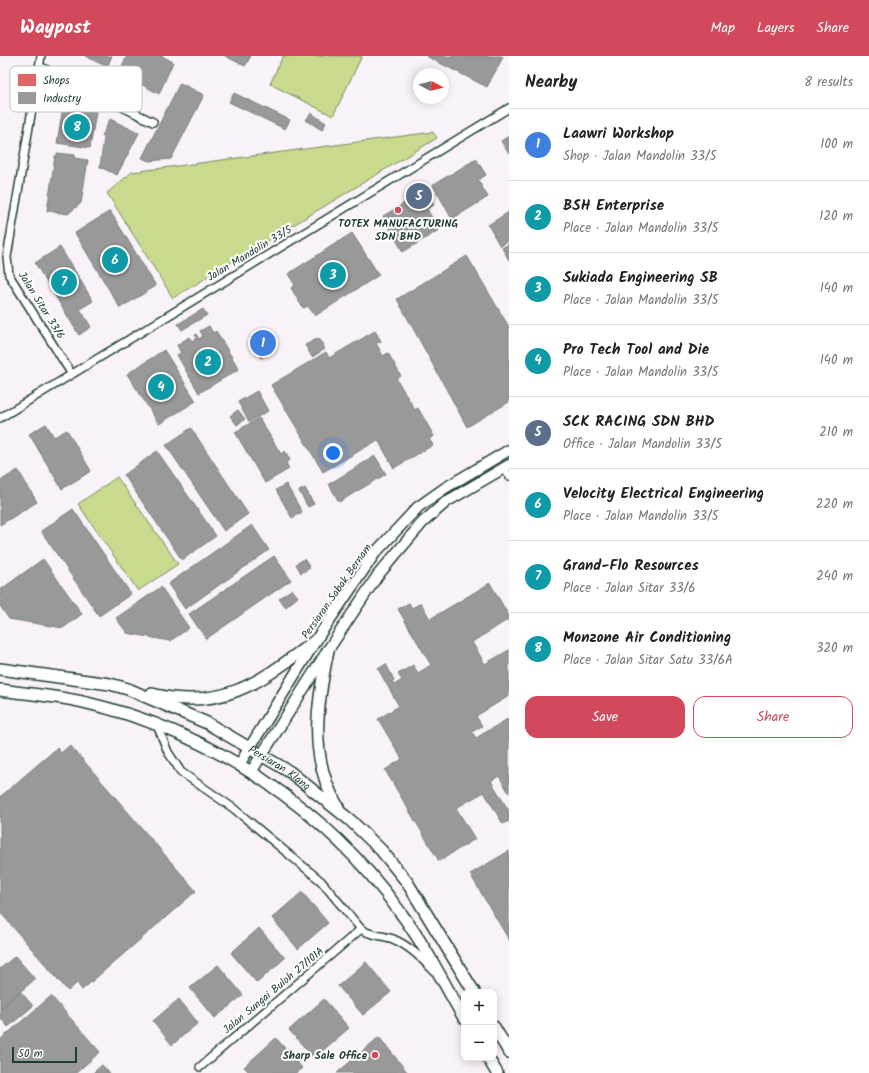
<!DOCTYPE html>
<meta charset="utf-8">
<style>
:root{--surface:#fff;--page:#f6f6f6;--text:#222;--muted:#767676;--line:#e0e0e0;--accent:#d1495b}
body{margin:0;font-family:Kalam,sans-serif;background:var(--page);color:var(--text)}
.controls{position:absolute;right:12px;bottom:12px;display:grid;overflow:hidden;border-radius:8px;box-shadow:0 2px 10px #0003}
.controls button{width:36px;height:36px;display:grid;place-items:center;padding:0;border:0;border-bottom:1px solid var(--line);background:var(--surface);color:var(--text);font:20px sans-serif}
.compass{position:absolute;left:413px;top:12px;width:36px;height:36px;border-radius:50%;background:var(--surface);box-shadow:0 2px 10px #0003;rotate:97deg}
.scale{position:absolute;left:12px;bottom:10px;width:65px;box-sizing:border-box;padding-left:4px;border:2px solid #1f3d34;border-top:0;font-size:11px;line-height:14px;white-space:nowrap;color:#1f3d34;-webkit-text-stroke:3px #fff;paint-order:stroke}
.you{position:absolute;left:333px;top:397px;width:14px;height:14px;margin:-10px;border:3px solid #fff;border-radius:50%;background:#1a73e8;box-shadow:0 0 0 6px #1a73e833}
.badge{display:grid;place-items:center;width:26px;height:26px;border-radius:50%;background:var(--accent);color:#fff;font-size:13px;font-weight:700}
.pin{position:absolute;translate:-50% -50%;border:2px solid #fff;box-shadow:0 1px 4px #0006}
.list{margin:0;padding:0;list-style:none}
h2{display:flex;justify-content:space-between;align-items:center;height:52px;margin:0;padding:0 16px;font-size:17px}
h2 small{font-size:13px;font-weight:400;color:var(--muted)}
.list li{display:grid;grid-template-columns:26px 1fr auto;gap:12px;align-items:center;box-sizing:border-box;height:72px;padding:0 16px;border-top:1px solid var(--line)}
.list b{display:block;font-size:15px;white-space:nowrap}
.list p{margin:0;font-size:13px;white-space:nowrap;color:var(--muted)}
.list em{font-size:13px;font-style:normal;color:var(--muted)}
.actions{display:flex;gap:8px;padding:12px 16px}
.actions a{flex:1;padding:9px 0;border:1px solid var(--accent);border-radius:12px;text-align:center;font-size:14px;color:var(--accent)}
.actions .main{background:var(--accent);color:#fff}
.map{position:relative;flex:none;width:509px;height:1017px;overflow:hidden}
header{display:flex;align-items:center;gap:24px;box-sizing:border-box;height:56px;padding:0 20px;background:var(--accent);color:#fff}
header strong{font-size:19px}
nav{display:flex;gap:22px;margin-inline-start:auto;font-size:14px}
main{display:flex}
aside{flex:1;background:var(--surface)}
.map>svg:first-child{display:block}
.green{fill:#c8da8e;stroke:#748c61}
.shops{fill:#e06666;stroke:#a65a57}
.industry{fill:#999;stroke:#747d7b}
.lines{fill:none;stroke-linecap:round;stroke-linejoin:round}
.street-casing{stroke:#1f3d34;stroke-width:10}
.secondary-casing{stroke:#1f3d34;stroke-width:13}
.primary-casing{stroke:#1f3d34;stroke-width:14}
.street{stroke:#fff;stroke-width:7}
.secondary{stroke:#fff;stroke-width:10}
.primary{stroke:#fff;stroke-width:11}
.poi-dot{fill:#d1495b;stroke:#fff;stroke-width:1.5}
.labels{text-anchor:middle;stroke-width:4;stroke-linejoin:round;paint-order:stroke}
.poi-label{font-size:11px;font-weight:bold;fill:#1f3d34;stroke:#fff}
.street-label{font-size:11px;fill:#1f3d34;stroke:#fff}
.key{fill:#fff;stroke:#bcc5c2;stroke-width:1}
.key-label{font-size:11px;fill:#1f3d34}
</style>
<header>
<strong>Waypost</strong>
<nav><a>Map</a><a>Layers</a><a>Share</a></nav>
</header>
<main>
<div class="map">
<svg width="509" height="1017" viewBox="0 0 509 1017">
<rect width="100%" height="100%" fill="#faf2f9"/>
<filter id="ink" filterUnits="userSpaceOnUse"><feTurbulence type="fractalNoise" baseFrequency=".025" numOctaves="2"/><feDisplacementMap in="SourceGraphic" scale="8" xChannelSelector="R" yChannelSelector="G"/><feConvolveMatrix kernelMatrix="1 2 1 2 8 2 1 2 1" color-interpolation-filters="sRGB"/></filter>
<g filter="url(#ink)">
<g class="green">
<polygon points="283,0 362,0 333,60 270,28"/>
<polygon points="433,76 437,82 173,242 107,137 132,116"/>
<polygon points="117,421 178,508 138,535 78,448"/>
</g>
<polygon class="shops" points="265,272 276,293 261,302 250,281"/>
<g class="industry">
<polygon points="85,0 112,0 107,11"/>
<polygon points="127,0 162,0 173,6 159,38 119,16"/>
<polygon points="225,0 251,0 245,10"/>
<polygon points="426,0 501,0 503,1 487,31"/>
<polygon points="180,27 204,39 171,103 149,105 142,102"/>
<polygon points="234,37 290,64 285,73 229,46"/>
<polygon points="65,39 96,56 90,92 57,87"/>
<polygon points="311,57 326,67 322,74 306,64"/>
<polygon points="110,63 139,77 117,119 100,111 104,82 102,80"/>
<polygon points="509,80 509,98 501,85"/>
<polygon points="57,97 75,99 74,102 88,104 81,147 68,158 47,155 55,100 57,100"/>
<polygon points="476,103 486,119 478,124 488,141 452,163 433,129"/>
<polygon points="426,134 434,149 427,153 439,174 403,196 383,160"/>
<polygon points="110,155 156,230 120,252 75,177"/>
<polygon points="509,156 509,184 500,190 488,169"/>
<polygon points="352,177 379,219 315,260 308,250 303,252 291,232 295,229 288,218"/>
<polygon points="509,188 509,204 502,192"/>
<polygon points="60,191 93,245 80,253 91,271 79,279 35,207"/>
<polygon points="467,200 509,271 509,346 467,371 397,243"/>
<polygon points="203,253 207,259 182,274 178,268"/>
<polygon points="209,270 213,277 216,275 239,313 199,337 177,299 181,297 177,289 189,281 192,285 197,282 195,279 196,278 199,283 203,280 200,275"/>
<polygon points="375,275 381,285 376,287 383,300 388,297 401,320 396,322 415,354 418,352 434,380 429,383 433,389 394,412 378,384 323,416 271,329 326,296 329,302"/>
<polygon points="319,282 325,293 312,301 305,289"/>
<polygon points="164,294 196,345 159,368 127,318"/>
<polygon points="257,335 268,355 249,366 238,346"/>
<polygon points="238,354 245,363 237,369 230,360"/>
<polygon points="259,362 281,398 285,395 290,404 286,407 289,413 265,427 235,376"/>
<polygon points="46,368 54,381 67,374 91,415 62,433 29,378"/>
<polygon points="191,372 248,458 224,475 166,389"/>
<polygon points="157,395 216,480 182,504 124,419"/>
<polygon points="375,400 386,418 339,446 329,428"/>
<polygon points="18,414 37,446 0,469 0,425"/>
<polygon points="286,428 302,456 292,462 276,434"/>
<polygon points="305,432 314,448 308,451 299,435"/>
<polygon points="73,453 131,538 99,560 41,475"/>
<polygon points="252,469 269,494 185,553 168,528"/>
<polygon points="274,500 291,524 206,583 189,558"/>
<polygon points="43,503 82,558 63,572 9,563 0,550 0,534"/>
<polygon points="304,503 310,512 301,517 296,508"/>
<polygon points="490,527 509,560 509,563 472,586 485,608 509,594 509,640 476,660 482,670 472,676 476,682 509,662 509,737 499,720 491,725 509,755 509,765 503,768 484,736 456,752 475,783 439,805 385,714 402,703 378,663 399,650 378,613 386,608 394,624 392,625 394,629 402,624 398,618 413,609 418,617 431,609 398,553 409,547 412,552 421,547 430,563"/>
<polygon points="161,531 189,572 170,585 127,577 116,562"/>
<polygon points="292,533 298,541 286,551 279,543"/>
<polygon points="70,689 196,835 82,934 77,927 68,935 0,856 0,741 57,692 61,697"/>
<polygon points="509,795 509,884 470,818"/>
<polygon points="302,836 328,867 298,893 272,862"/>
<polygon points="259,872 285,902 257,927 231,897"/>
<polygon points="15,900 35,923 0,953 0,913"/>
<polygon points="366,906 391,936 363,959 338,930"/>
<polygon points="218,909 243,939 215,962 190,932"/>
<polygon points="20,935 33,950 8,971 0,961 0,953"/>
<polygon points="51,940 100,996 76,1017 0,1017 0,984"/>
<polygon points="179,943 198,967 172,989 153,965"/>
<polygon points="324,943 349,972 314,1002 289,974"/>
<polygon points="379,981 408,1017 337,1017"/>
<polygon points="276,982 302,1012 296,1017 250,1017 244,1011"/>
<polygon points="102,1009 110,1017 93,1017"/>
</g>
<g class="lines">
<g class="street-casing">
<g id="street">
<polyline points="41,0 7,201 9,219 71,317"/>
<polyline points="39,10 153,66"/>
<polyline points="0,362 509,52"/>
<polyline points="504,412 509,420"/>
<path d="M157,669L168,696L181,716L233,752L321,825L361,873C370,880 383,879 393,883C410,890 422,903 435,916"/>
<polyline points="200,1011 361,873"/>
</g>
</g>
<g class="secondary-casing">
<g id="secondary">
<polyline points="239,709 316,584 375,497 418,451 445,432 509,394"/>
<polyline points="251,716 328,594 378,519 423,466 446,446 509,409"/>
</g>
</g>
<g class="primary-casing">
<g id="primary">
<path d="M328,594C317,648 308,702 338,751"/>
<path id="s1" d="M0,613L110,628L128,633L207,667L290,716L350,764L381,794L407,826L474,936"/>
<path d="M0,634C29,638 59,640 87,647C211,676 326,752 400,856C425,889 443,926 464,962"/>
<path d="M152,638C224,656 261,625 316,584"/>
<polyline points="494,971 509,996"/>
<polyline points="488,1002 497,1017"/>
</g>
</g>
<use href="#street" class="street"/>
<use href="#secondary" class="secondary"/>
<use href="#primary" class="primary"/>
</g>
</g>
<g class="poi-dot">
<circle cx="398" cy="154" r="4"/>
<circle cx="375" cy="999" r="4"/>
</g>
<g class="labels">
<g class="poi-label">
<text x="398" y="171">TOTEX MANUFACTURING<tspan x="398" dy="13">SDN BHD</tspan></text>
<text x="367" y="1003" text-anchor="end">Sharp Sale Office</text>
</g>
<g class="street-label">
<text transform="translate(249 197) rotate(-31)" y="4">Jalan Mandolin 33/5</text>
<text transform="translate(42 249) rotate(58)" y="4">Jalan Sitar 33/6</text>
<text transform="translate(336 535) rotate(-55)" y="4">Persiaran Sabak Bernam</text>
<text dy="4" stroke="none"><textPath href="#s1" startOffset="301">Persiaran Klang</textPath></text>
<text transform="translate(273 934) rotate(-40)" y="4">Jalan Sungai Buloh 27/101A</text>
</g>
</g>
<rect x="10" y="10" width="132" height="46" rx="6" class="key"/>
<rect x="18" y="18" width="18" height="12" fill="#e06666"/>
<rect x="18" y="36" width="18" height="12" fill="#999"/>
<g class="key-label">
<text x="43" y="28">Shops</text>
<text x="43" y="46">Industry</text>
</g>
</svg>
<div class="controls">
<button>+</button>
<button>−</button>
</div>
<svg class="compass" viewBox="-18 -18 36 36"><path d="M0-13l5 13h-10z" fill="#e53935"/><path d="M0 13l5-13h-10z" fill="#767676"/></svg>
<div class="scale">50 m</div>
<div class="you"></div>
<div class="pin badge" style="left:263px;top:287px;background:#3f7fe0">1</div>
<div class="pin badge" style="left:208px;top:306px;background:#0f9aa8">2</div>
<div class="pin badge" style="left:333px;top:219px;background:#0f9aa8">3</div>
<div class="pin badge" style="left:161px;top:331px;background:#0f9aa8">4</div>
<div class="pin badge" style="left:419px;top:140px;background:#5c6f8a">5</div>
<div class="pin badge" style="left:115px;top:204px;background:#0f9aa8">6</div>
<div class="pin badge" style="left:64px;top:226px;background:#0f9aa8">7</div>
<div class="pin badge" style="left:77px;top:71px;background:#0f9aa8">8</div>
</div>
<aside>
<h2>Nearby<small>8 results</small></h2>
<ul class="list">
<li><span class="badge" style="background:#3f7fe0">1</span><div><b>Laawri Workshop</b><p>Shop · Jalan Mandolin 33/5</p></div><em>100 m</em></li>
<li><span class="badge" style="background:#0f9aa8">2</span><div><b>BSH Enterprise</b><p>Place · Jalan Mandolin 33/5</p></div><em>120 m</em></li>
<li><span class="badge" style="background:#0f9aa8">3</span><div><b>Sukiada Engineering SB</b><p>Place · Jalan Mandolin 33/5</p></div><em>140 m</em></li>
<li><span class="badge" style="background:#0f9aa8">4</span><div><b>Pro Tech Tool and Die</b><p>Place · Jalan Mandolin 33/5</p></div><em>140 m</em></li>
<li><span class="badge" style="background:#5c6f8a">5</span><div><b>SCK RACING SDN BHD</b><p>Office · Jalan Mandolin 33/5</p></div><em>210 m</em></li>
<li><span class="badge" style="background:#0f9aa8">6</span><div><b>Velocity Electrical Engineering</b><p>Place · Jalan Mandolin 33/5</p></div><em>220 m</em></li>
<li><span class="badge" style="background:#0f9aa8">7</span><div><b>Grand-Flo Resources</b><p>Place · Jalan Sitar 33/6</p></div><em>240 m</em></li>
<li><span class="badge" style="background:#0f9aa8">8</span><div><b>Monzone Air Conditioning</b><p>Place · Jalan Sitar Satu 33/6A</p></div><em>320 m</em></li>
</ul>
<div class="actions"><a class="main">Save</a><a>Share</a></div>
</aside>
</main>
